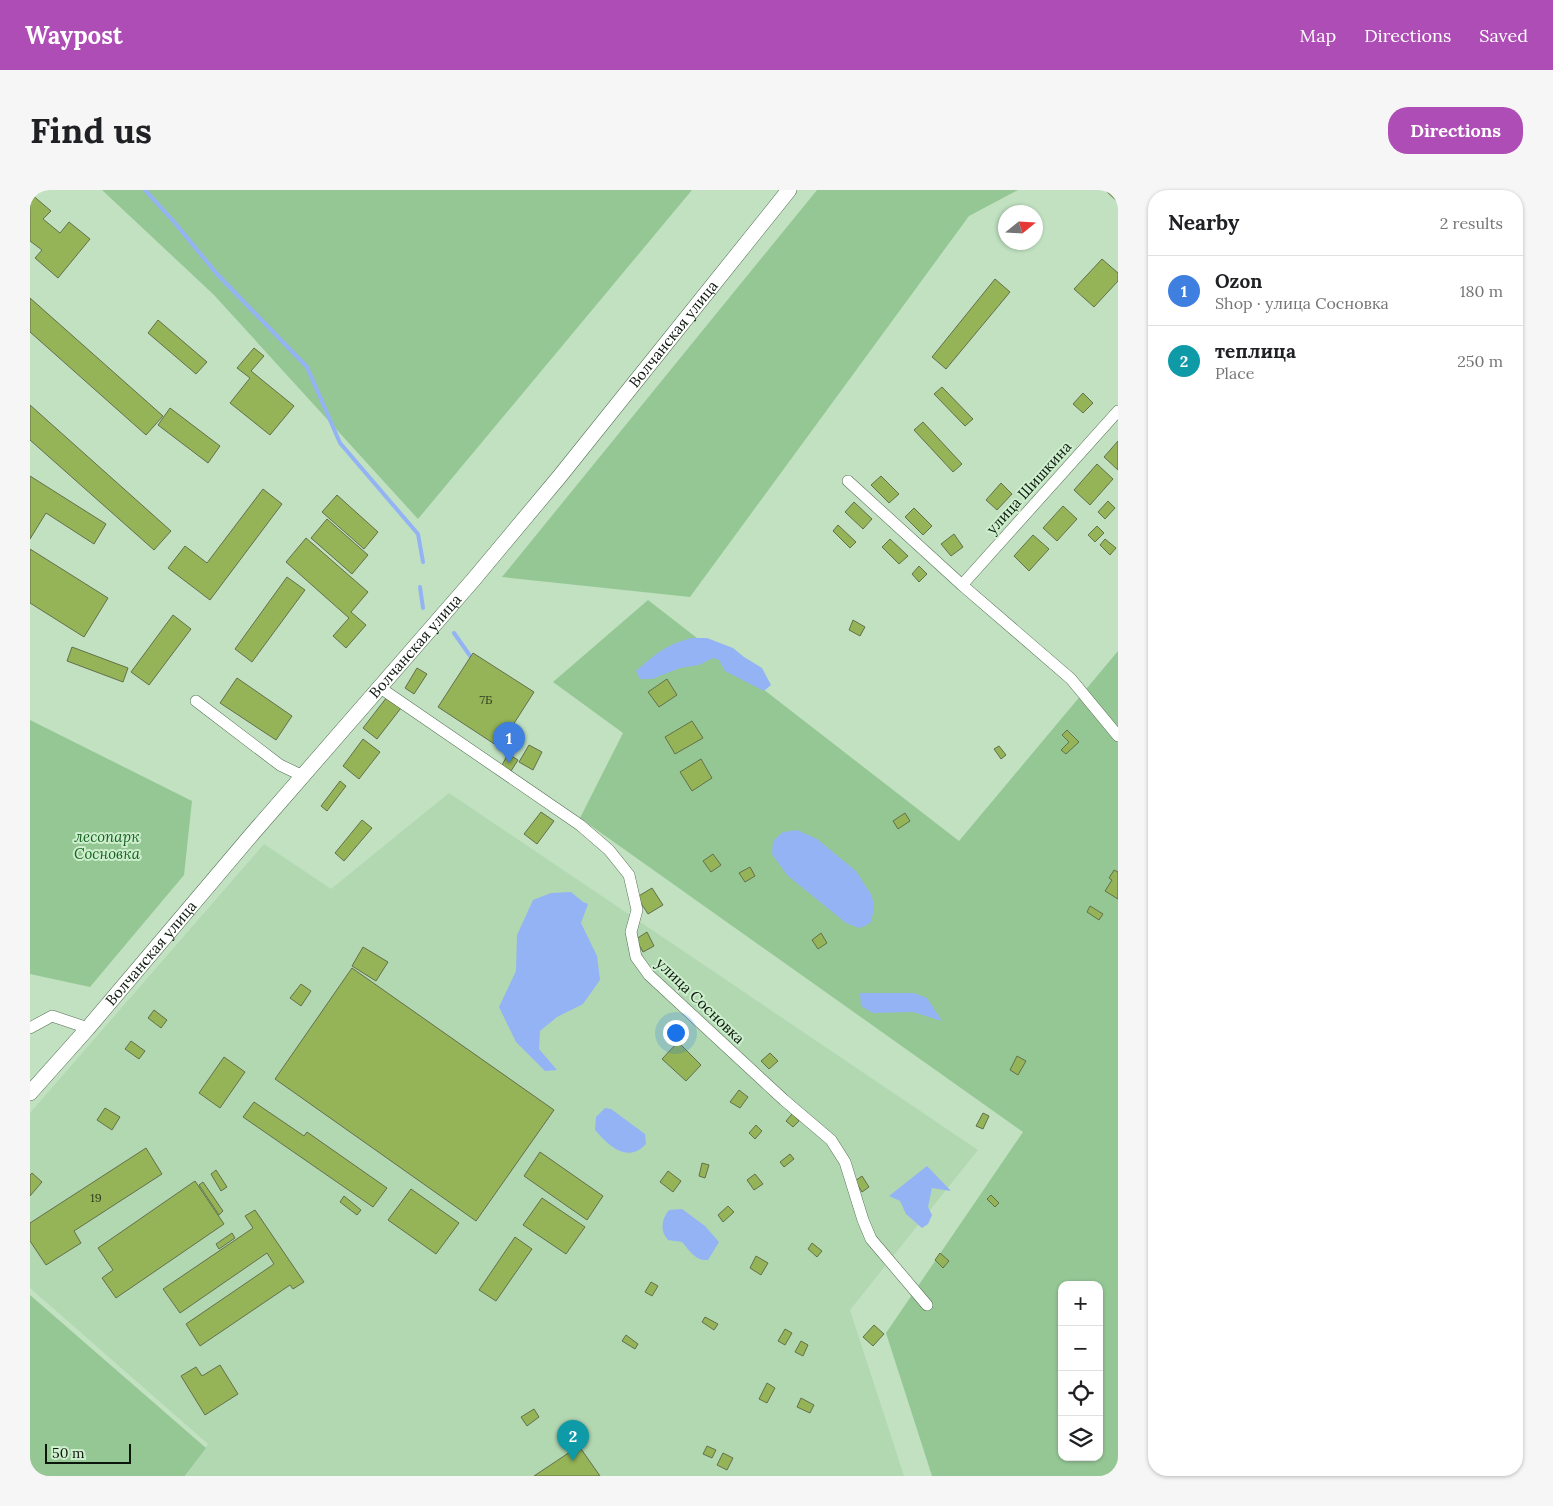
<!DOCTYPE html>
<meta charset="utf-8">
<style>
:root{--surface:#fff;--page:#f6f6f6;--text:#202124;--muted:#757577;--line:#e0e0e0;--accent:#ae4db5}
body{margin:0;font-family:Lora,serif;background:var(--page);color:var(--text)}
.controls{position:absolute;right:15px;bottom:15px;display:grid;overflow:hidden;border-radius:10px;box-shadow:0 1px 4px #0004}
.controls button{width:45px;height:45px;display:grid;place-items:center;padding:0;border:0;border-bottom:1px solid var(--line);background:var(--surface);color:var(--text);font:25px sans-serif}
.compass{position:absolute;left:968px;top:15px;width:45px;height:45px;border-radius:50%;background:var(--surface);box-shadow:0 1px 4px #0004;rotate:72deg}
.scale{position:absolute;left:15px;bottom:12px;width:86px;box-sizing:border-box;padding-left:5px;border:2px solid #0c170c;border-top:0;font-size:14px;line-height:18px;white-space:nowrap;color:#0c170c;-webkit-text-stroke:4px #ceefce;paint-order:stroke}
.you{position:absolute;left:645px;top:842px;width:18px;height:18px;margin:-12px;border:4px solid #fff;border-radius:50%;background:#1a73e8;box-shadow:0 0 0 8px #1a73e833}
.badge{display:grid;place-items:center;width:32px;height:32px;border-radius:50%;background:var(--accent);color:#fff;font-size:16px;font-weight:700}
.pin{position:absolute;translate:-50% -41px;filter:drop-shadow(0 1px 2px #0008)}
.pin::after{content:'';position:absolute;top:26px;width:18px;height:15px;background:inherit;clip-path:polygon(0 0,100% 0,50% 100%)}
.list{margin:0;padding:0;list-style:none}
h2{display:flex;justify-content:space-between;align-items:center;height:65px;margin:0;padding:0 20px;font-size:21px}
h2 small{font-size:16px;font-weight:400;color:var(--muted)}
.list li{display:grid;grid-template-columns:32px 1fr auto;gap:15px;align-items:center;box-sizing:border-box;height:70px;padding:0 20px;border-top:1px solid var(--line)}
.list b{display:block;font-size:19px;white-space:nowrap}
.list p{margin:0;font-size:16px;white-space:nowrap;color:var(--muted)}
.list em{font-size:16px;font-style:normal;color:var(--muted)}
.icon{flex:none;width:28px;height:28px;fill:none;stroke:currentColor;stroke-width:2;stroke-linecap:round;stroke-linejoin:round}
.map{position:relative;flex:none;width:1088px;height:1286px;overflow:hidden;border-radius:20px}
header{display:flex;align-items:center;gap:30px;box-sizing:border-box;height:70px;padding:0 25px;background:var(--accent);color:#fff}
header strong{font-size:24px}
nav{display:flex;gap:28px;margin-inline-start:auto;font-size:18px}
.intro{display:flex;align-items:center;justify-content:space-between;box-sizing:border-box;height:120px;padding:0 30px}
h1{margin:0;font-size:35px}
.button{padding:12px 22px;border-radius:20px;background:var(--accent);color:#fff;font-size:18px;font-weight:700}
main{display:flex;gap:30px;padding:0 30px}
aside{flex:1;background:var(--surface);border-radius:20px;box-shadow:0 1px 4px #0004}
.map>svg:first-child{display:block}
.built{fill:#b2d8b2}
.green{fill:#95c795;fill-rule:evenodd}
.water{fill:#94b3f4}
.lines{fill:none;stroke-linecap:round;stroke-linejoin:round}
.stream{stroke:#94b3f4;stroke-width:4}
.building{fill:#95b357;stroke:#63704c}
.minor-casing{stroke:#547054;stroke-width:12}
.major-casing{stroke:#547054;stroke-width:16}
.minor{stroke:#fff;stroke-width:11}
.major{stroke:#fff;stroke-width:15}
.labels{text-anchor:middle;stroke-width:4;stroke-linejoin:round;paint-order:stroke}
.number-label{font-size:12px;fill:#2e3e1f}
.street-label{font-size:15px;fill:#0c170c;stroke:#ceefce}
.park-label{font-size:15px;font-style:italic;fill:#166220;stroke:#ceefce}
</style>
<header>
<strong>Waypost</strong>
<nav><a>Map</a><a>Directions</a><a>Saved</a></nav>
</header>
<div class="intro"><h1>Find us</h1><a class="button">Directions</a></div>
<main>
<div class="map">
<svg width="1088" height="1286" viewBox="0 0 1088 1286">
<rect width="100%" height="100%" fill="#c1e1c1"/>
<polygon class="built" points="419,603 948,960 820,1120 874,1286 156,1286 178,1254 0,1098 0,923 234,654 301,699"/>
<g class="green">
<polygon points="72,0 662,0 388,329 184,105"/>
<polygon points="787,0 988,0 939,26 660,407 472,387"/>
<path d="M618,410L929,651L1088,461V1286H902L856,1143L993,942L550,628L593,543L523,492ZM1032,1095H1069V1267H1032Z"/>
<polygon points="0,530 162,611 154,685 60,797 0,784"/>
<polygon points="0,1105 176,1258 155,1286 0,1286"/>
</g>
<g class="water">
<path d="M662,448H677L703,458L714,467L732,478L741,495L734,501L695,481L689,470L683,468L669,475L650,478L622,489H610L606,481C627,463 635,455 662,448Z"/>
<polygon points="767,640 787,649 826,681 842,706 844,718 841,732 835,736 829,738 816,733 757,685 742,664 743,651 753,642"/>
<polygon points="541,702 553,712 558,714 551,733 567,766 570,790 553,814 527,827 510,841 509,859 527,880 515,881 486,852 469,817 486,781 487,745 503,710 521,703"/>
<polygon points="830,803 884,803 897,808 912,831 883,822 843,823 831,816"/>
<path d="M575,918L581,919L615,944L616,954C597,974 579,956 565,940L566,927Z"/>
<polygon points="897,976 921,1001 902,998 898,1017 902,1025 898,1034 892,1038 876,1024 870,1011 859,1006"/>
<path d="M652,1019L675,1036L689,1052L678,1070C665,1071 660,1061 652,1052L638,1050C630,1041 631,1030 639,1020Z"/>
</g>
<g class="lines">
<g class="stream">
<polyline points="115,0 145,33 187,84 277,177 310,253 388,344 393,372"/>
<polyline points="390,397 393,418"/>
<polyline points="424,443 443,470"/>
</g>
</g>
<g class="building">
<polygon points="1075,0 1088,0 1088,12"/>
<polygon points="0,3 21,21 13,29 30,43 39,32 60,49 28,88 5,68 12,60 0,51"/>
<polygon points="1072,69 1088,83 1088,91 1064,117 1044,99"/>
<polygon points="965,89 980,102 916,179 902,167"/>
<polygon points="0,108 133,226 116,245 0,142"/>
<polygon points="128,130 177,172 166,184 118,143"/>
<polygon points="224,158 234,166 221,181 264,216 240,245 200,213 220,188 207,178"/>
<polygon points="912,197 943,229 935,236 904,204"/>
<polygon points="1053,203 1063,213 1053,223 1043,214"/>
<polygon points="0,215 141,341 124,360 0,250"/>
<polygon points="140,218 190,256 178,273 128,235"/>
<polygon points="893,232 932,274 923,282 884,240"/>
<polygon points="1088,251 1088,280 1074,267"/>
<polygon points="1067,274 1083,289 1060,315 1044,300"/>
<polygon points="0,286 76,334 64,354 16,323 0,349"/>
<polygon points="851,286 869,304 859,313 841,295"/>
<polygon points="971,293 982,304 967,320 956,310"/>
<polygon points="233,299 252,314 180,410 138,378 155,356 177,373"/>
<polygon points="307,305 348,342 334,359 292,322"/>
<polygon points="1078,311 1085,318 1075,329 1068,322"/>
<polygon points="824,312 842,329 833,339 815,322"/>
<polygon points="1033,316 1047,329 1027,351 1013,338"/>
<polygon points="884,318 902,336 893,345 875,327"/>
<polygon points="297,329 338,365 322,384 281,348"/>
<polygon points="808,335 826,352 820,358 803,341"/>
<polygon points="1067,336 1074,343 1065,352 1058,345"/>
<polygon points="924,344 933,357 921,366 911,354"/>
<polygon points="1003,345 1019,359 999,381 984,366"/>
<polygon points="276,348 338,402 321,422 336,435 316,458 303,446 319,428 256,372"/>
<polygon points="860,349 878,366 869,374 852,357"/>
<polygon points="1075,349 1086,358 1080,365 1070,355"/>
<polygon points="0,359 78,408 54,447 0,413"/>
<polygon points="889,376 897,384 889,392 882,384"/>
<polygon points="257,387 275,400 222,472 205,459"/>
<polygon points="143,425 161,439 119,495 101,482"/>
<polygon points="823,430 835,437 830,446 819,440"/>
<polygon points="42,457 98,478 93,492 37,471"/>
<polygon points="443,463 504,502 469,557 408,517"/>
<polygon points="387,478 397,484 384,504 375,498"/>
<polygon points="207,488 262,526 246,550 190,513"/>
<polygon points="637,489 647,505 629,517 618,502"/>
<polygon points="357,507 371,518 347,549 333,538"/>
<polygon points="662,531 673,548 645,564 635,547"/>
<polygon points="1037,540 1049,552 1036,564 1031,560 1039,552 1032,545"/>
<polygon points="333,549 350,562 329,589 313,576"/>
<polygon points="499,555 512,562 503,580 489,572"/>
<polygon points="969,556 976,565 971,569 964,559"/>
<polygon points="478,564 488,570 481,581 472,575"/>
<polygon points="671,569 682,588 662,601 650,582"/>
<polygon points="310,591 316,596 297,621 291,616"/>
<polygon points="511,622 524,631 507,654 494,644"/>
<polygon points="875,623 880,631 868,639 863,631"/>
<polygon points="332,630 342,638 314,671 305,663"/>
<polygon points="683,664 691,675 681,682 673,671"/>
<polygon points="720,677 725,686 715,692 709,683"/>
<polygon points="1084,680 1088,682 1088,709 1075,701 1082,690 1079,688"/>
<polygon points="622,698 633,715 618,724 607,707"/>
<polygon points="1060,716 1073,724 1069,730 1057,722"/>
<polygon points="617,742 624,756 613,762 606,749"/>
<polygon points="791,743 797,753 788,759 782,750"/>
<polygon points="333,757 358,772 346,791 322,776"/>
<polygon points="322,778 524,920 446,1031 245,889"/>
<polygon points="271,794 281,801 271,816 260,808"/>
<polygon points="124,820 137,830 131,838 118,828"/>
<polygon points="101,851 115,861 109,869 95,859"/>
<polygon points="648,852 671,875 656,891 632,869"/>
<polygon points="740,863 748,871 739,879 731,871"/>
<polygon points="987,866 996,871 988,885 980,880"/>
<polygon points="194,867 215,882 190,918 169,903"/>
<polygon points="709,900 718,907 710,918 700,912"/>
<polygon points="224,912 274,946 277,942 357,998 343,1017 213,927"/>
<polygon points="75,918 90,927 82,940 67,930"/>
<polygon points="953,923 959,926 953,939 946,936"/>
<polygon points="762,924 769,931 763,937 756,931"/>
<polygon points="726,935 732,941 725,949 719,943"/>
<polygon points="116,958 132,984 44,1041 51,1053 16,1075 0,1051 0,1033"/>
<polygon points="510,962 573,1006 557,1030 494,986"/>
<polygon points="760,964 764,969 754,977 750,972"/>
<polygon points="672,973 679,975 675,988 669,986"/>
<polygon points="186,980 197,997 191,1001 181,984"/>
<polygon points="638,981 651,991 643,1002 630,992"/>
<polygon points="2,983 12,992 0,1006 0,985"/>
<polygon points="725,984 733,994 724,1000 717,990"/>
<polygon points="832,986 839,997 832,1002 825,991"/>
<polygon points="165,991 194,1034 86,1108 72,1088 83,1080 68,1058"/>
<polygon points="173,992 193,1021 189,1025 169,995"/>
<polygon points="381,999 429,1033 406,1064 358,1030"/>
<polygon points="961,1005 969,1013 965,1017 957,1009"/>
<polygon points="314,1006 331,1020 327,1025 310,1012"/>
<polygon points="512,1008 555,1037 536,1064 493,1035"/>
<polygon points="698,1016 704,1022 693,1032 688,1025"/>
<polygon points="225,1020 274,1092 263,1099 260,1095 170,1156 156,1134 244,1074 237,1063 150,1123 133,1099 223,1038 215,1026"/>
<polygon points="202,1043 205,1048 189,1059 186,1054"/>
<polygon points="485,1047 502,1059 466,1111 449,1100"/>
<polygon points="782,1053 792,1061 787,1067 778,1059"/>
<polygon points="910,1063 919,1071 913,1078 905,1070"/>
<polygon points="726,1066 738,1073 731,1085 720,1078"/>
<polygon points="621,1092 628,1096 622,1106 615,1102"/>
<polygon points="675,1127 688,1134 684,1140 672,1132"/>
<polygon points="844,1135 854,1144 843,1156 833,1147"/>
<polygon points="755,1139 762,1143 755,1155 748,1151"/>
<polygon points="596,1145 608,1154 605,1159 592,1151"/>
<polygon points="771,1151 778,1155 773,1166 765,1162"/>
<polygon points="190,1175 208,1204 175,1225 151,1186 166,1177 172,1186"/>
<polygon points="737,1193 745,1198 737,1213 729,1209"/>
<polygon points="771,1208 784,1215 780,1223 767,1217"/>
<polygon points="504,1219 509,1227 497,1236 491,1227"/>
<polygon points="549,1256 570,1286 504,1286"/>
<polygon points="677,1256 686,1260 682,1268 673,1264"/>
<polygon points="693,1263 703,1268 697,1280 687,1275"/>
</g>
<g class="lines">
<g class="minor-casing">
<g id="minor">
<polyline points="818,291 932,395 1041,489 1088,546"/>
<polyline points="932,395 1088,221"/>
<polyline points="349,497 550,635 579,660 599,685 607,720 601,742 606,767 619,785 754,910 801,950 815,972 833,1030 841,1049 897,1115"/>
<polyline points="166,511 250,575 273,586"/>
<polyline points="0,838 22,826 58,838"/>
</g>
</g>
<g class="major-casing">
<g id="major">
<path id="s1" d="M0,903L58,838L223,643L444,389L530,286L759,0"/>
</g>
</g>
<use href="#minor" class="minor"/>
<use href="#major" class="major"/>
</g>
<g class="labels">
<g class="number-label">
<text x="456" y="514">7Б</text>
<text x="66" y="1012">19</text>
</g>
<g class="street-label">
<text dy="5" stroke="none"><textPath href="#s1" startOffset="995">Волчанская улица</textPath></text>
<text transform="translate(999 298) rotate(-48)" y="5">улица Шишкина</text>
<text dy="5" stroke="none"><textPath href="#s1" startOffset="590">Волчанская улица</textPath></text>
<text dy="5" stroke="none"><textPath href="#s1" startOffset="185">Волчанская улица</textPath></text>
<text transform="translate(670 811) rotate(44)" y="5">улица Сосновка</text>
</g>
<g class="park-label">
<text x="77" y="652">лесопарк<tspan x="77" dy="17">Сосновка</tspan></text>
</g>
</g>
</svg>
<div class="controls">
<button>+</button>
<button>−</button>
<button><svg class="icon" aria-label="locate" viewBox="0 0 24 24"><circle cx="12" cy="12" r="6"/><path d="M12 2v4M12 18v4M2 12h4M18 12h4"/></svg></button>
<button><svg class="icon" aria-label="layers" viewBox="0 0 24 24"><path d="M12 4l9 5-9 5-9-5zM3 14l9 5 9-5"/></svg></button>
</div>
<svg class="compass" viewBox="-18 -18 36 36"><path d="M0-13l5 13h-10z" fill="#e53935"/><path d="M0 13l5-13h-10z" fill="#757577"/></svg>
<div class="scale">50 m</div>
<div class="you"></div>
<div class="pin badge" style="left:479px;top:573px;background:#3f7fe0">1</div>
<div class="pin badge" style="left:543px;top:1271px;background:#0f9aa8">2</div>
</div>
<aside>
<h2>Nearby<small>2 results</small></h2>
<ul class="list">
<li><span class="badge" style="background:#3f7fe0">1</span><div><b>Ozon</b><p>Shop · улица Сосновка</p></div><em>180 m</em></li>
<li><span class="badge" style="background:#0f9aa8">2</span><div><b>теплица</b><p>Place</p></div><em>250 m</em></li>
</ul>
</aside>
</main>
